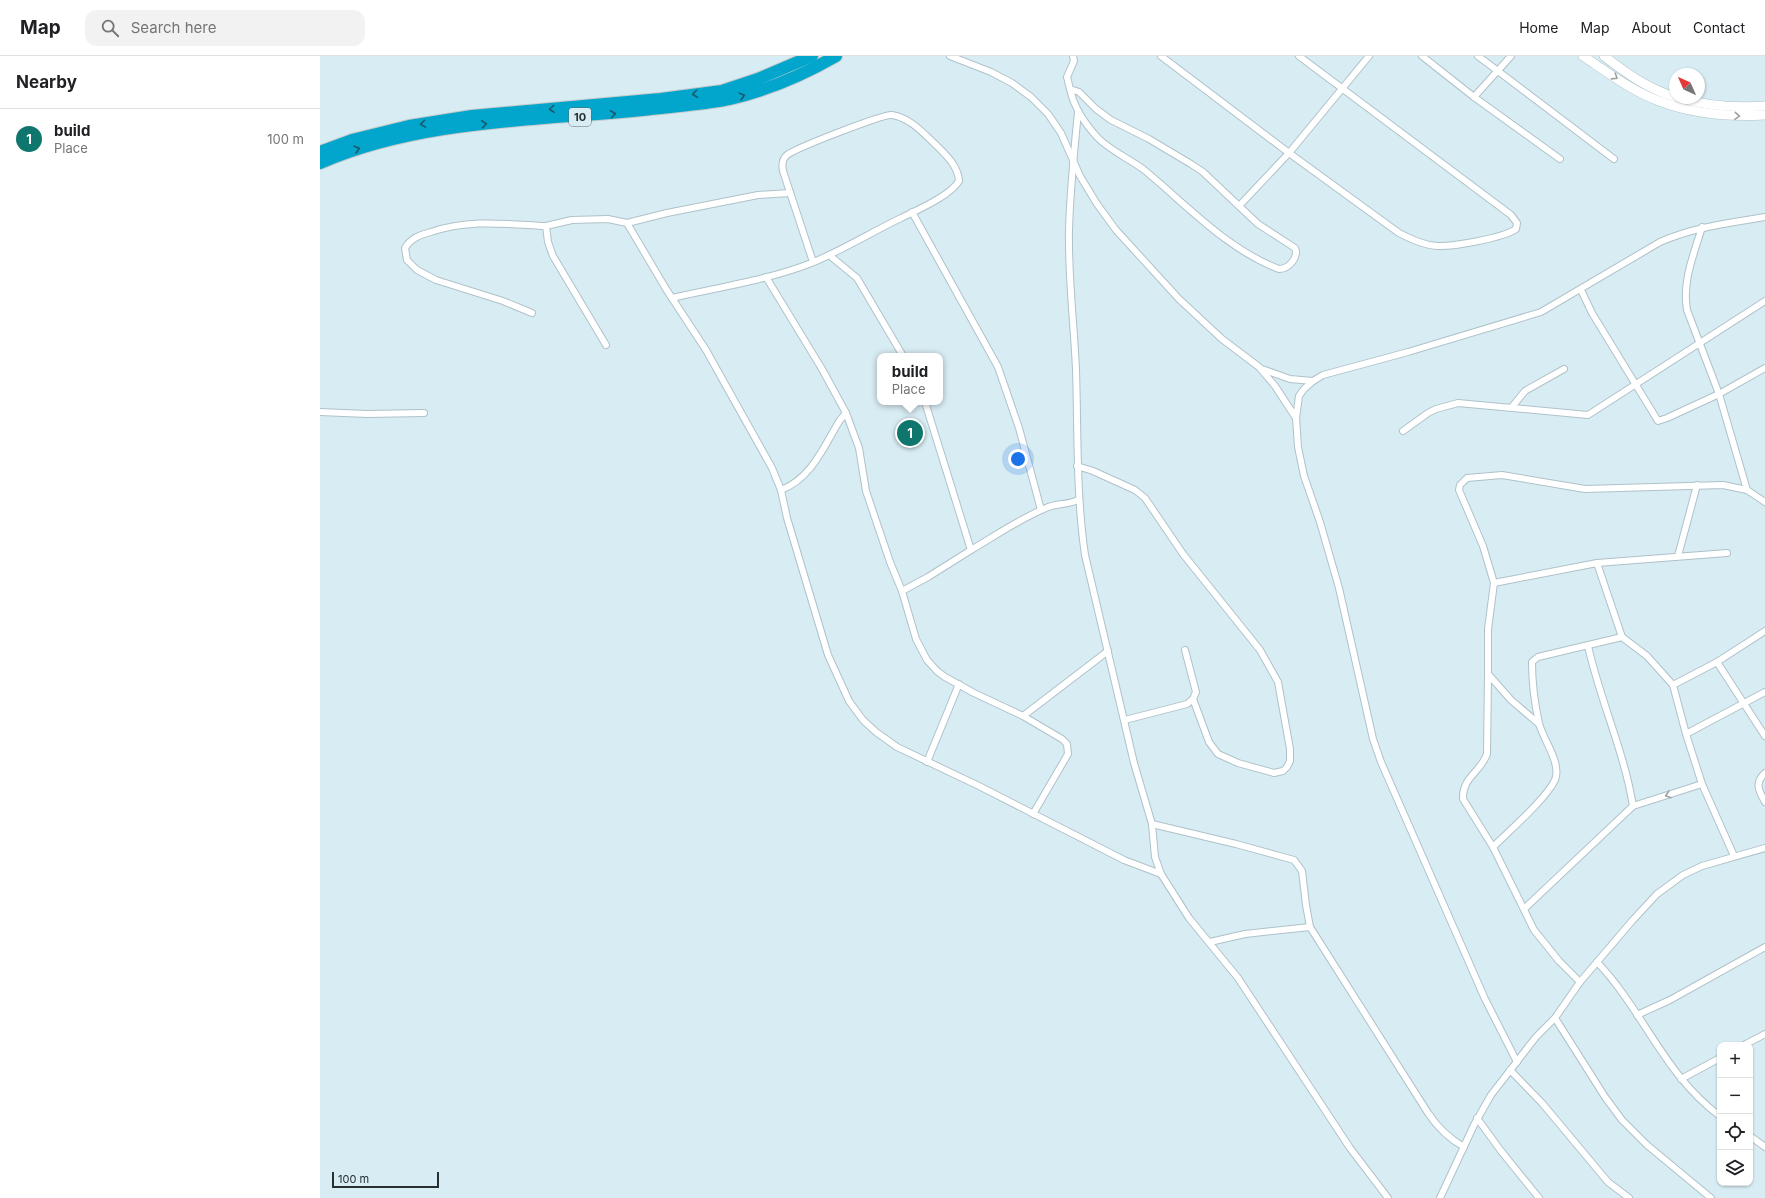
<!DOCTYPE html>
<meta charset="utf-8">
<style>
:root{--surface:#fff;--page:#f2f2f2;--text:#202124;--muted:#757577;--line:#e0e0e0;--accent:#0f766e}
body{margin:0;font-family:Inter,sans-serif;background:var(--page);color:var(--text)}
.controls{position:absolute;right:12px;bottom:12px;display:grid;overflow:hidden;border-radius:8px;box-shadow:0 1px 3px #0004}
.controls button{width:36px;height:36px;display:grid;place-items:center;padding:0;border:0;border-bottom:1px solid var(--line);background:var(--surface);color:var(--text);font:20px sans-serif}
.compass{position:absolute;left:1349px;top:12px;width:36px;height:36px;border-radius:50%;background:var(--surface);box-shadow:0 1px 3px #0004;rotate:315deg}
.scale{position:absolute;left:12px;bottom:10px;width:107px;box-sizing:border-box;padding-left:4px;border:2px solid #272f31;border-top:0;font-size:11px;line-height:14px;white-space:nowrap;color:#272f31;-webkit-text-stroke:3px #d8ecf3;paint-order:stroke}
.you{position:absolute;left:698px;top:403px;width:14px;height:14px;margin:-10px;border:3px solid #fff;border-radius:50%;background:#1a73e8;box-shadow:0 0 0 6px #1a73e833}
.badge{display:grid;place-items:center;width:26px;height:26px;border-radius:50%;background:var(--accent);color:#fff;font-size:13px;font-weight:700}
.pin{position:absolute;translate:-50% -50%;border:2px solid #fff;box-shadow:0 1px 4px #0006}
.popup{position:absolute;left:557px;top:297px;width:66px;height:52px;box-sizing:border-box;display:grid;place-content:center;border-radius:8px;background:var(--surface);filter:drop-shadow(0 1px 3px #0005);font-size:13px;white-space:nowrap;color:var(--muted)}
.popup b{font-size:15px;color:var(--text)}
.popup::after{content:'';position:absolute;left:50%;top:100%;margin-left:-8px;border:8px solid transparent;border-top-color:var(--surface)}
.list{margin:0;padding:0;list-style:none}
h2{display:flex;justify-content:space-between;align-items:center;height:52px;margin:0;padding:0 16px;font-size:17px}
h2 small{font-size:13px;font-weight:400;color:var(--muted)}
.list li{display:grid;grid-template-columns:26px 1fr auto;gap:12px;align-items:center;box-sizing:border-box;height:60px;padding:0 16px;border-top:1px solid var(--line)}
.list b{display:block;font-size:15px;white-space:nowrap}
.list p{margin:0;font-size:13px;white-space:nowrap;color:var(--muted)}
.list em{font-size:13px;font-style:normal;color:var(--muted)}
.icon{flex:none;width:22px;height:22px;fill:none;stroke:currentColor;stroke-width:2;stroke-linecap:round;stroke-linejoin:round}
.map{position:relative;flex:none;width:1445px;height:1142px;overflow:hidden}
header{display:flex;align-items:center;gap:24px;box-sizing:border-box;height:56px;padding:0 20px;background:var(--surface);border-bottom:1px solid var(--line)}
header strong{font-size:19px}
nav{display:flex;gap:22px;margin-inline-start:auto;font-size:14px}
.search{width:280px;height:36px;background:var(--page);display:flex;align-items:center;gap:10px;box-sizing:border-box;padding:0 14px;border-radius:12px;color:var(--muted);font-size:15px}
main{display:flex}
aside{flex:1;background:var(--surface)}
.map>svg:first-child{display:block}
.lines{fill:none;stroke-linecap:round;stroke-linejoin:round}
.street-casing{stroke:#afc2c9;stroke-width:8}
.secondary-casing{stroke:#afc2c9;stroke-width:10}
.highway-casing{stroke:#c7c9c9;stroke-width:14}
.street{stroke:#fff;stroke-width:6}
.secondary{stroke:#fff;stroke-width:9}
.highway{stroke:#02a6cd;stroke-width:12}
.oneway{stroke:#9ea1a2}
.oneway2{stroke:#1a5968}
.labels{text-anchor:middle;stroke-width:4;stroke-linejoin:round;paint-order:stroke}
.shield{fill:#d8ecf3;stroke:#5c686b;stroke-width:1}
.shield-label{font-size:11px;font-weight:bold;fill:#272f31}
</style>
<header>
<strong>Map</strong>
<div class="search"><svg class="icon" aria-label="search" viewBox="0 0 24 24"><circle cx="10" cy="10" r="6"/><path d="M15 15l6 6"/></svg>Search here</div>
<nav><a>Home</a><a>Map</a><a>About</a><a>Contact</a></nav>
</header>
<main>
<aside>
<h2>Nearby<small></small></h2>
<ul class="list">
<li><span class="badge">1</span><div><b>build</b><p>Place</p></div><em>100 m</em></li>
</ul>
</aside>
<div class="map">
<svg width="1445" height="1142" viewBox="0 0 1445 1142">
<rect width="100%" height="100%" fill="#d8ecf3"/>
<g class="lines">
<g class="street-casing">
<g id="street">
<polyline points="630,0 671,16 692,27 711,41 728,58 741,77 760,120 777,148 796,174 859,243 902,283 939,311 955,330 976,362"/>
<path d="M841,0L969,97L1079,177C1091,183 1103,189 1117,190C1132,191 1183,182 1196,173L1197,167L1191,159L979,0"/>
<polyline points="1102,0 1154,41 1240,103"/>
<polyline points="1158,0 1294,103"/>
<path d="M750,33C754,52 765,68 778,82C791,95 808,102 823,113C866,148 906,193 959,213C969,213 979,201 975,192L938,168L883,116L871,108L829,83L791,64L776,53L759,36L750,33L747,21L754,5L753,0"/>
<polyline points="1154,41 1191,0"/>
<path d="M758,56C754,96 750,135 749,174C748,221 754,267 756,314C758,376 756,437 765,499L814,707L832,768L835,801L841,818L869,862L918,922L1030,1092L1068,1142"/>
<polyline points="919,150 969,97 1049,0"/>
<polyline points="592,156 678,311 699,372 721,454"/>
<polyline points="307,167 346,233 386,294 452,412 461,434 467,462 508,599 529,645 543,664 556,676 577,691 659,730 804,804 841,818"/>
<path d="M1382,171C1374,198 1362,225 1367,254L1399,338L1427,434"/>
<polyline points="509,199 537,222 583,300"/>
<polyline points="446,221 502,313 526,357 539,392 546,435 570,506 582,535 596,583 607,604 617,615 625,621 654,637 703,660 742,683 747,688 748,698 713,758"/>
<polyline points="1261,234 1272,257 1338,365 1347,362 1399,338 1445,312"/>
<path d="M352,242C400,231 449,224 494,206C524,193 552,176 581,162C597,154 630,140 639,125C638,110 627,100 617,90C604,78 591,62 572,59C563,58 476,92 467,99C462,103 462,110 463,115L493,206"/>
<path d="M212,257L183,245L116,224L97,214L87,204L85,192C91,182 100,179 111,176C150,163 185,168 226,170"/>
<polyline points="286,289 233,200 228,186 226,170 252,164 288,163 307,167 347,157 438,139 470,137"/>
<polyline points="942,313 970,323 993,325"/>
<polyline points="1192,351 1205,335 1244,313"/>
<polyline points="0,356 47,358 104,357"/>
<polyline points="1083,375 1108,357 1116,353 1138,347 1268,359 1445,245"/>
<polyline points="757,410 773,415 815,434 825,442 863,498 940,594 958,626 970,693 970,705 967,711 963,715 954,717 918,707 898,698 889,686 873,643"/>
<path d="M461,434C492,422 504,390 520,364L526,357"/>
<path d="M651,494C675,480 699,463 726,452C736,447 749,449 758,444"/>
<polyline points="1358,500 1377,429"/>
<polyline points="1277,507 1302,581 1327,600 1353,629 1366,678 1382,728 1414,800"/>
<polyline points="1174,527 1277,507 1407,497"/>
<polyline points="582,535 608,521 651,494 605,346"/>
<polyline points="1397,606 1445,680"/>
<path d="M1168,619L1167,698C1161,716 1142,721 1143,743L1173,791"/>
<polyline points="1353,629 1397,606 1445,575"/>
<polyline points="703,660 788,595"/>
<polyline points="805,664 867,648 873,643 876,636 865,594"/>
<polyline points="1219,668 1191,644 1168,618 1168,573 1174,527 1163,490 1139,434 1140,429 1147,422 1182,419 1265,433 1403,429 1427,434 1445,446"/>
<polyline points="1366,678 1445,636"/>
<polyline points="607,706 639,628"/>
<path d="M1445,717C1434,727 1439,735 1445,746"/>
<polyline points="1313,750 1382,728"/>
<path d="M832,768L916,788L974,804L982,815L986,849L990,871L1108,1057C1118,1072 1128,1082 1144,1091"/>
<path d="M1204,853L1313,750C1304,695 1280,644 1268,590"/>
<polyline points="890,886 925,878 990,871"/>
<path d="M1277,906C1323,954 1345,1020 1400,1060"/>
<path d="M1260,926L1239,905L1214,874L1173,791C1189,775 1226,743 1235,724C1242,707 1222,682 1219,667C1215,649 1212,624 1212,606L1218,601L1302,581"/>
<polyline points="1317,959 1350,944 1445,891"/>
<polyline points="1235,962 1285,1041 1302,1064 1327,1089 1391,1142"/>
<polyline points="1424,989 1445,978"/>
<path d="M1197,1006L1165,943L1061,706L1053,683L1019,532L1000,466L984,420L978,391L976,362L979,340L984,333L993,325L1003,319L1088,296L1221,256L1340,186C1374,171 1409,167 1445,161"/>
<polyline points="1190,1014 1222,1047 1288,1126 1309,1142"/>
<polyline points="1361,1023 1400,1002"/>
<polyline points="1157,1062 1181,1095 1219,1142"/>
<polyline points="1430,1080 1445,1091"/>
<polyline points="1120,1142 1154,1069 1171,1039 1216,981 1235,962 1260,926 1312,865 1337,838 1363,819 1382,810 1445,792"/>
</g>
</g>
<g class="secondary-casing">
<g id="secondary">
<path d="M1263,0C1287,16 1312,35 1339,45C1373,58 1409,61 1445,59"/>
<path d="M1284,0C1306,17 1328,33 1355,41"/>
<path d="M1359,42C1387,50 1416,52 1445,50"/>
</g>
</g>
<g class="highway-casing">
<g id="highway">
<polyline points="0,96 32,84 89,70 152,60 341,43 402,35 438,23 492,0"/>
<path d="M0,107C105,61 229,65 341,52C364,49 388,48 410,43C448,34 483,19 516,0"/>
</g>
</g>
<use href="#street" class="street"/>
<use href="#secondary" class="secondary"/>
<use href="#highway" class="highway"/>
</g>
<defs><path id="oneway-chevron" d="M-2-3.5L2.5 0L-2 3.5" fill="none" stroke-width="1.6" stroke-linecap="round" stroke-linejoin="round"/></defs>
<g class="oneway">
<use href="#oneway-chevron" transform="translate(1295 21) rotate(32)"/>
<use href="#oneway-chevron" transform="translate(1417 60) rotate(4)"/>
<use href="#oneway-chevron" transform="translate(1348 739) rotate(163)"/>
</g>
<g class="oneway2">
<use href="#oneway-chevron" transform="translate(375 38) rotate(172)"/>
<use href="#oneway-chevron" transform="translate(422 40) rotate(-15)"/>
<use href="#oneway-chevron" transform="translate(232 53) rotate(175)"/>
<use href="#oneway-chevron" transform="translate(293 58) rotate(-7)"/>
<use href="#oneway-chevron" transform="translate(103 68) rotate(171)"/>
<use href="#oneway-chevron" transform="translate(164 68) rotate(-7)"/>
<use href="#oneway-chevron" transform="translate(37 93) rotate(-16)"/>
</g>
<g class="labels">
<rect class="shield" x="249" y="52" width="22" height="18" rx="3"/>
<g class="shield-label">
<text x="260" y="65">10</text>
</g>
</g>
</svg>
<div class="controls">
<button>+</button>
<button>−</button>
<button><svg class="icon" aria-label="locate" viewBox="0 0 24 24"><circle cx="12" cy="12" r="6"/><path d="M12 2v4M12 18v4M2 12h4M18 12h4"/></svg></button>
<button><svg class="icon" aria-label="layers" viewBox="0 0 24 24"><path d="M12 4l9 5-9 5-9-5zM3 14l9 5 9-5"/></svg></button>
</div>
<svg class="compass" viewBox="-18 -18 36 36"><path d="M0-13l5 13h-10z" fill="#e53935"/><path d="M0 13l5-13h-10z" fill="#757577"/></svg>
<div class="scale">100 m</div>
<div class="you"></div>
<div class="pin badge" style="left:590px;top:377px">1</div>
<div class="popup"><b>build</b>Place</div>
</div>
</main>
